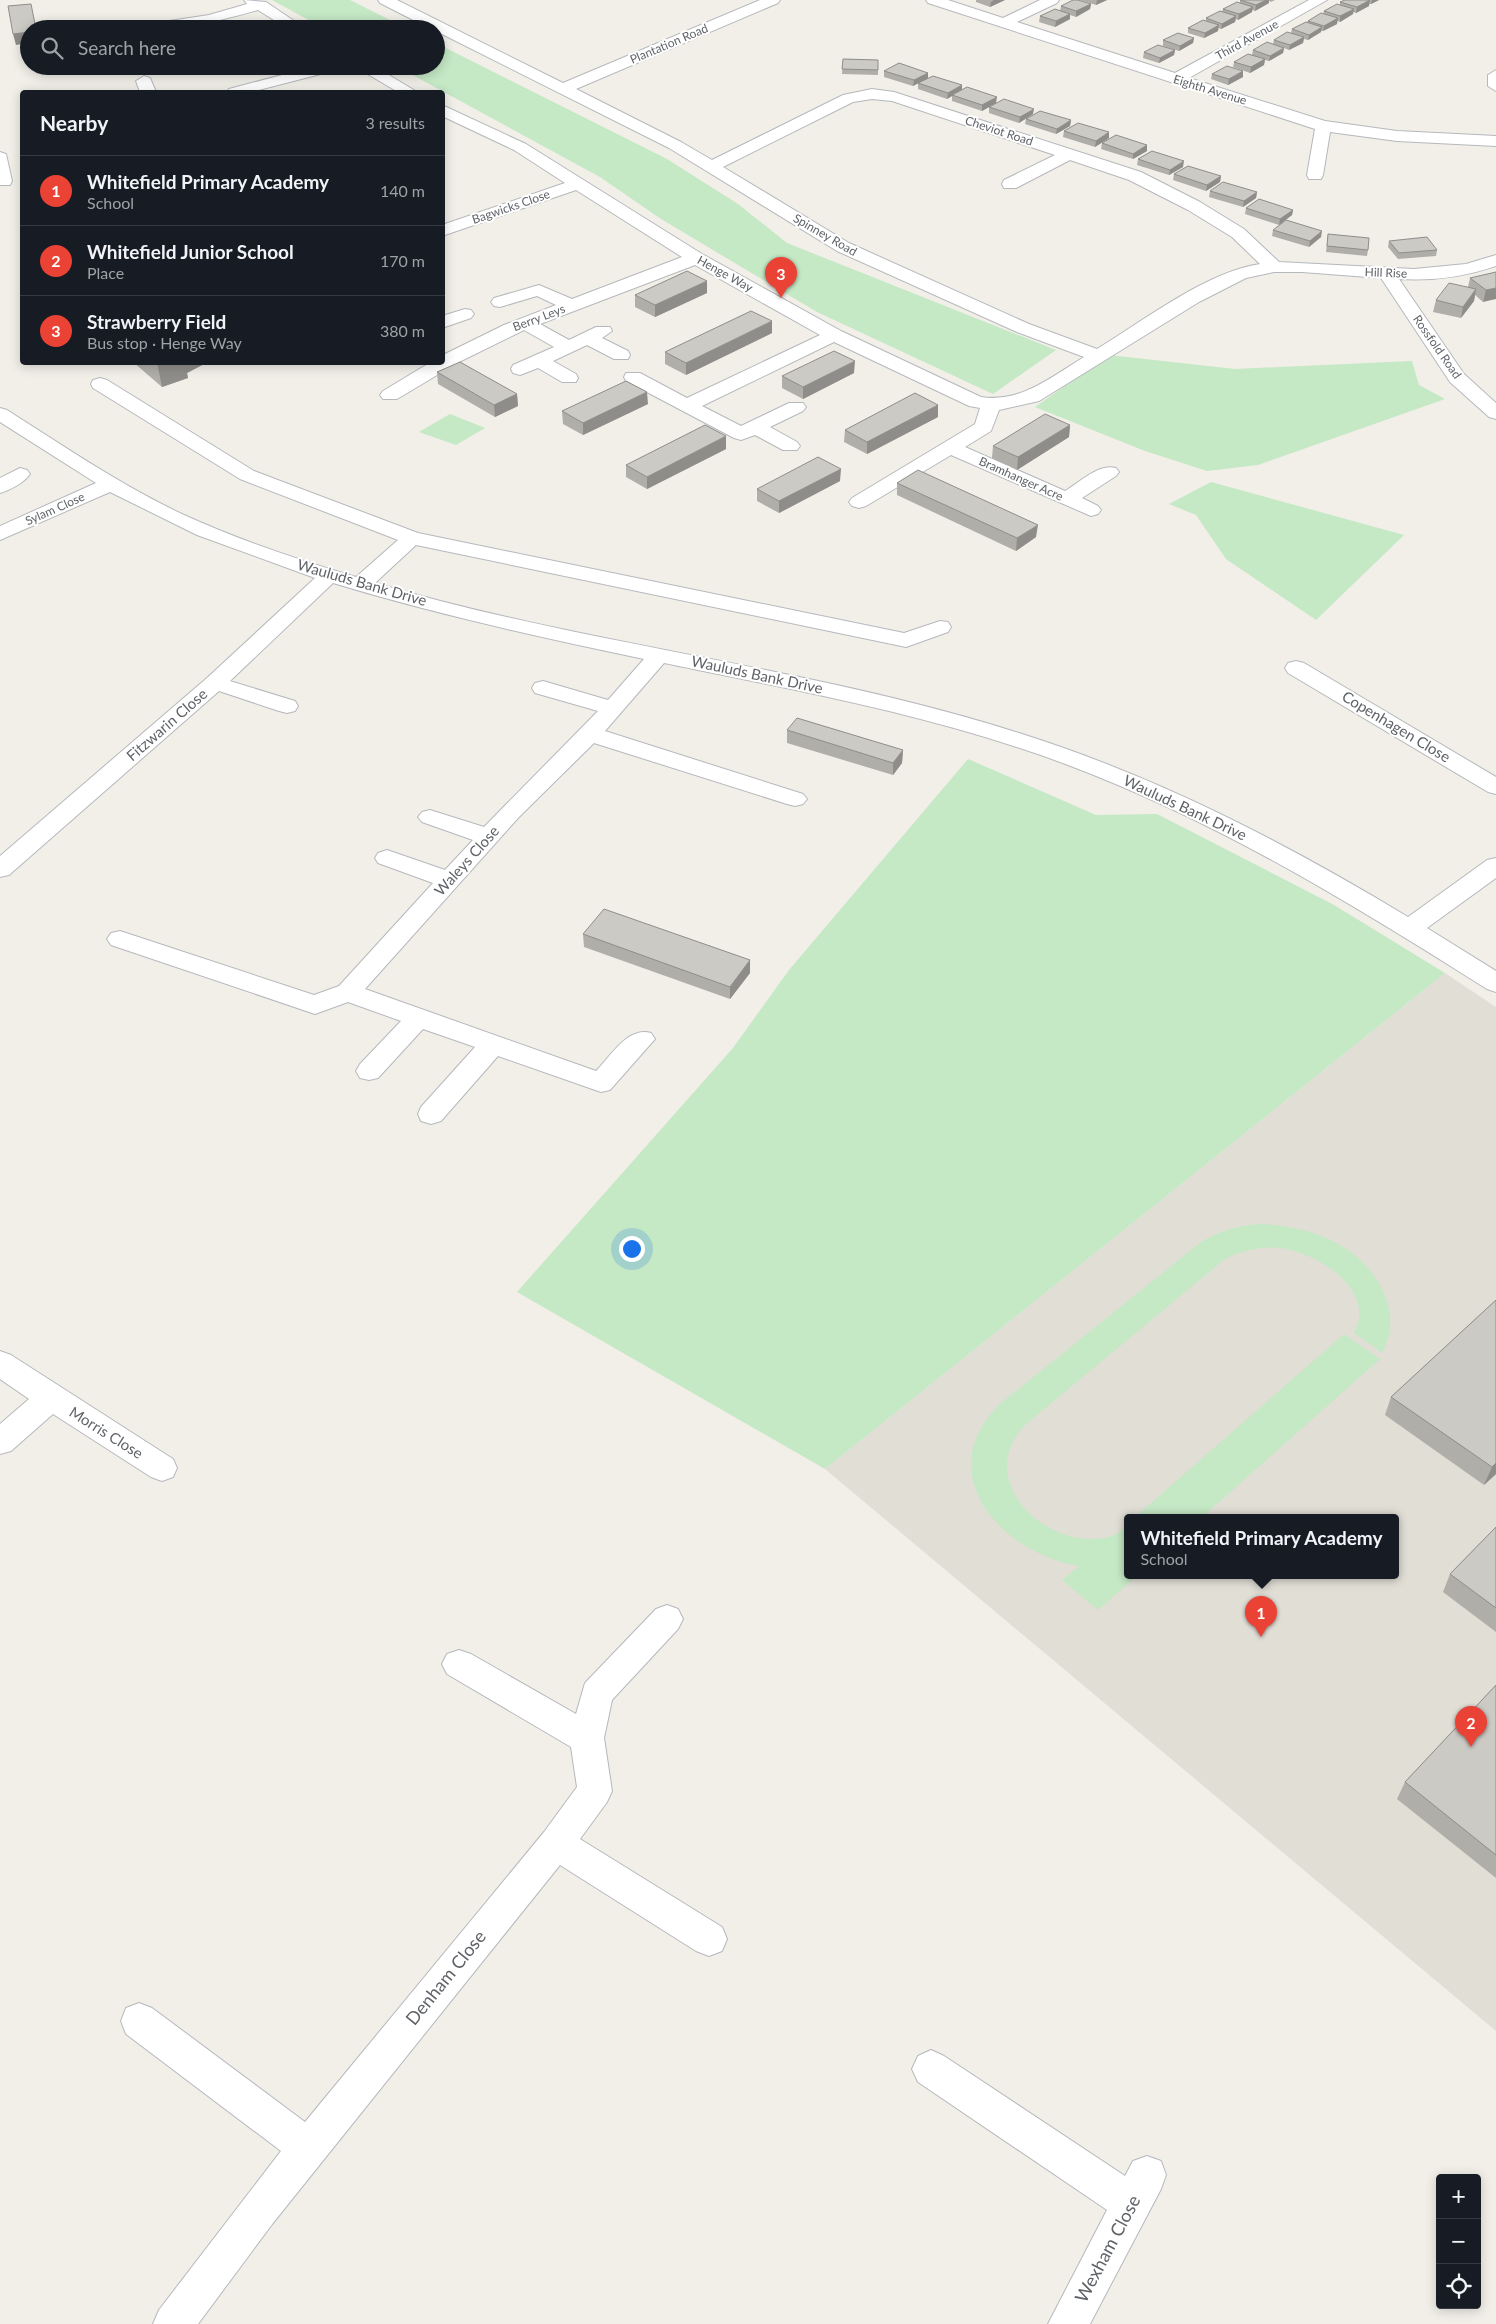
<!DOCTYPE html>
<meta charset="utf-8">
<style>
:root{--surface:#171b24;--page:#20242c;--text:#f1f3f6;--muted:#9ea1a6;--line:#363941;--accent:#ea4335}
body{margin:0;font-family:Lato,sans-serif;background:var(--page);color:var(--text)}
.controls{position:absolute;right:15px;bottom:15px;display:grid;overflow:hidden;border-radius:5px;box-shadow:0 2px 12px #0003}
.controls button{width:45px;height:45px;display:grid;place-items:center;padding:0;border:0;border-bottom:1px solid var(--line);background:var(--surface);color:var(--text);font:25px sans-serif}
.you{position:absolute;left:631px;top:1248px;width:18px;height:18px;margin:-12px;border:4px solid #fff;border-radius:50%;background:#1a73e8;box-shadow:0 0 0 8px #1a73e833}
.badge{display:grid;place-items:center;width:32px;height:32px;border-radius:50%;background:var(--accent);color:#fff;font-size:16px;font-weight:700}
.pin{position:absolute;translate:-50% -41px;filter:drop-shadow(0 1px 2px #0008)}
.pin::after{content:'';position:absolute;top:26px;width:18px;height:15px;background:inherit;clip-path:polygon(0 0,100% 0,50% 100%)}
.popup{position:absolute;left:1124px;top:1514px;width:275px;height:65px;box-sizing:border-box;display:grid;place-content:center;border-radius:5px;background:var(--surface);filter:drop-shadow(0 1px 4px #0005);font-size:16px;white-space:nowrap;color:var(--muted)}
.popup b{font-size:19px;color:var(--text)}
.popup::after{content:'';position:absolute;left:50%;top:100%;margin-left:-10px;border:10px solid transparent;border-top-color:var(--surface)}
.list{margin:0;padding:0;list-style:none}
h2{display:flex;justify-content:space-between;align-items:center;height:65px;margin:0;padding:0 20px;font-size:21px}
h2 small{font-size:16px;font-weight:400;color:var(--muted)}
.list li{display:grid;grid-template-columns:32px 1fr auto;gap:15px;align-items:center;box-sizing:border-box;height:70px;padding:0 20px;border-top:1px solid var(--line)}
.list b{display:block;font-size:19px;white-space:nowrap}
.list p{margin:0;font-size:16px;white-space:nowrap;color:var(--muted)}
.list em{font-size:16px;font-style:normal;color:var(--muted)}
.icon{flex:none;width:28px;height:28px;fill:none;stroke:currentColor;stroke-width:2;stroke-linecap:round;stroke-linejoin:round}
.map{position:relative;flex:none;width:1496px;height:2324px;overflow:hidden}
.search{position:absolute;background:var(--surface);box-shadow:0 2px 12px #0003;left:20px;top:20px;width:425px;height:55px;display:flex;align-items:center;gap:12px;box-sizing:border-box;padding:0 18px;border-radius:28px;color:var(--muted);font-size:19px}
.panel{position:absolute;background:var(--surface);box-shadow:0 2px 12px #0003;left:20px;top:90px;width:425px;height:275px;border-radius:5px}
.map>svg:first-child{display:block}
.education{fill:#e1ded6;fill-rule:evenodd}
.green{fill:#c5e8c5}
.lines{fill:none;stroke-linecap:round;stroke-linejoin:round}
.minor-casing{stroke:#b5b8bc;stroke-width:2}
.minor{fill:#fff;fill-rule:evenodd}
.wall{fill:#afaea9}
.shaded-wall{fill:#8f8d8a}
.building{fill:#cccac5;stroke:#8f8d8a}
.labels{text-anchor:middle;stroke-width:4;stroke-linejoin:round;paint-order:stroke}
.far-street-label{font-size:12px;fill:#5f6368;stroke:#fff}
.street-label{font-size:15px;fill:#5f6368;stroke:#fff}
.near-street-label{font-size:18px;fill:#5f6368;stroke:#fff}
</style>
<div class="map">
<svg width="1496" height="2324" viewBox="0 0 1496 2324">
<rect width="100%" height="100%" fill="#f1efe8"/>
<path class="education" d="M1445,973L1496,1007V2031L825,1469ZM1127,1518H1395V1576H1127Z"/>
<g class="green">
<polygon points="272,0 350,0 408,29 325,29"/>
<polygon points="436,43 667,159 738,204 787,243 1056,350 993,394 817,312 661,219 600,177 396,66 436,66"/>
<polygon points="1109,355 1235,369 1412,361 1419,385 1445,399 1258,465 1207,471 1145,451 1035,407"/>
<polygon points="450,414 485,428 456,445 419,432"/>
<polygon points="1211,482 1404,535 1316,620 1226,559 1196,515 1169,504"/>
<polygon points="968,759 1096,815 1157,814 1334,905 1445,973 825,1469 517,1292 733,1048 789,970"/>
<path d="M1258,1224C1308,1225 1361,1244 1383,1291C1393,1313 1393,1331 1382,1353L1354,1333C1377,1289 1317,1253 1281,1248C1261,1246 1243,1250 1225,1259L1026,1424C970,1481 1050,1555 1112,1536C1118,1534 1123,1528 1127,1524V1576H1137L1098,1610L1062,1580L1079,1566C1000,1553 929,1472 1001,1403L1201,1242C1220,1231 1236,1226 1258,1224Z"/>
<polygon points="1344,1334 1380,1359 1201,1518 1134,1518"/>
</g>
<g class="lines">
<g class="minor-casing">
<g id="minor">
<path d="M244,0L266,2L306,29H288L258,10C216,22 186,29 143,29L150,24L209,15L247,4Z"/>
<path d="M378,0H397L563,83L760,0H780L778,3L576,89L681,142L712,160L843,95L872,89L894,92L1141,172L1200,202L1244,229L1279,262L1414,269L1466,264L1496,255V266C1464,277 1433,281 1399,279L1464,374L1496,403V419L1489,417L1450,382L1381,278L1302,272H1274L1246,278L1199,302L1039,401L999,410L991,431L965,447L1065,491C1080,482 1099,463 1116,468L1119,472L1116,476L1082,498L1098,506L1101,510L1098,514L1091,516L951,455L866,506L859,508L852,506L849,502L852,498L975,424L980,408L969,406L834,342L702,406L741,426L789,403H803L806,407L803,411L770,427L797,442L800,446L797,450H783L755,435L741,440L734,438L626,381L624,377L626,373H640L687,398L820,335L695,265L540,324L569,340L596,327H610L612,331L602,338L628,351L630,355L628,359H614L587,345L553,361L576,374L578,378L576,382H562L538,368L520,375L513,373L511,369L513,365L554,347L524,330L459,362L397,399H383L380,395L383,391L431,362H442V356L445,354L504,325L556,305L537,296L500,307L494,306L491,302L494,298L539,285L572,299L682,257L576,190L442,236V225L565,183L514,150L442,116V105L526,144L702,254L841,331L981,397C1021,403 1051,377 1084,357L1017,332L837,251L669,148L436,31V29H431L380,3ZM872,99L892,101L1055,155L1004,180L1002,184L1004,188H1016L1070,160L1129,180L1188,210L1232,237L1260,264C1206,272 1145,320 1097,349L1029,324L849,243L723,167L853,102Z"/>
<polygon points="926,0 948,0 1003,18 1040,0 1059,0 1057,3 1017,22 1175,73 1309,0 1327,0 1189,78 1325,121 1397,131 1496,136 1496,146 1397,141 1330,132 1323,175 1321,179 1309,179 1307,175 1315,129 928,3"/>
<polygon points="316,66 343,66 340,69 251,92 227,92 229,89"/>
<polygon points="354,66 374,66 417,92 398,92"/>
<polygon points="1496,70 1496,91 1488,86 1488,75"/>
<polygon points="144,76 150,78 156,92 140,92 136,81"/>
<polygon points="0,152 6,154 12,181 10,185 0,185"/>
<polygon points="465,309 471,310 474,314 471,318 442,328 442,316"/>
<path d="M100,378L107,380L254,471L418,533L904,633L940,621L948,622L951,627L948,632L906,647L416,545L375,583C588,646 810,666 1022,734C1158,777 1286,843 1408,917L1487,860L1496,858V878L1427,928L1496,971V992L1487,989C1353,904 1217,821 1068,765C938,716 800,691 664,663L605,731L803,794L807,799L803,804L795,806L787,804L594,743L519,817L365,989L596,1071C611,1056 628,1026 651,1033L655,1039L610,1090L601,1092L498,1056L441,1121L431,1124L421,1121L418,1114L421,1107L475,1047L423,1029L378,1078L369,1080L360,1078L356,1071L360,1064L401,1021L348,1002L315,1014L111,945L107,939L111,933L120,931L314,995L339,986L433,883L378,863L375,858L378,853L387,850L445,870L473,840L422,822L418,817L422,812L430,810L484,827L598,711L535,693L532,688L535,683L543,681L608,700L644,659C539,637 435,614 333,583L230,681L295,701L298,706L295,711L287,713L279,711L219,691L9,875L0,877V856L207,678L315,578L197,535L110,492L0,540V526L96,483L0,422V408L7,410C65,447 122,486 184,515C239,540 298,560 356,577L398,540L240,479L93,388L91,384L93,380Z"/>
<path d="M20,468L27,470L30,474C24,483 10,490 0,493V478Z"/>
<polygon points="1296,661 1304,663 1496,777 1496,794 1488,792 1288,673 1285,668 1288,663"/>
<polygon points="0,1351 11,1355 173,1459 177,1468 173,1477 162,1481 151,1477 53,1414 11,1451 0,1454 0,1424 29,1399 0,1379"/>
<polygon points="667,1605 678,1609 683,1619 678,1629 612,1700 604,1738 612,1791 607,1802 580,1839 722,1927 727,1939 722,1951 709,1956 696,1951 560,1865 273,2223 198,2324 153,2324 159,2310 281,2151 126,2034 121,2021 126,2008 139,2003 152,2008 305,2122 544,1832 577,1787 571,1747 447,1674 442,1664 447,1654 459,1650 471,1654 576,1714 585,1683 656,1609"/>
<polygon points="931,2050 944,2056 1125,2176 1133,2161 1147,2156 1161,2161 1166,2175 1161,2189 1090,2324 1048,2324 1107,2210 918,2082 912,2069 918,2056"/>
</g>
</g>
<use href="#minor" class="minor"/>
</g>
<g class="wall">
<polygon points="976,0 1005,0 990,7 976,2"/>
<polygon points="1080,0 1107,0 1096,5"/>
<polygon points="1240,0 1275,0 1271,2 1269,1 1269,3 1255,11 1252,10 1252,12 1238,20 1236,19 1235,22 1221,29 1218,28 1218,31 1204,38 1188,33 1188,28 1206,21 1206,18 1222,12 1223,9 1240,3"/>
<polygon points="1345,0 1379,0 1371,4 1369,4 1369,6 1356,13 1353,12 1353,14 1340,22 1337,21 1337,24 1323,31 1321,31 1321,32 1308,40 1304,39 1303,43 1289,50 1284,48 1283,53 1269,61 1265,60 1264,65 1250,73 1233,67 1234,62 1252,55 1253,50 1273,44 1274,40 1291,33 1292,29 1307,22 1308,21 1323,14 1324,11 1340,5 1340,2"/>
<polygon points="1091,4 1090,9 1076,17 1070,15 1070,19 1055,27 1039,22 1040,16 1060,11 1061,6"/>
<polygon points="1194,38 1193,43 1179,51 1163,46 1163,40"/>
<polygon points="1175,50 1174,55 1159,63 1143,58 1144,52"/>
<polygon points="843,59 878,60 878,75 842,74"/>
<polygon points="884,71 928,73 928,78 913,86 884,77"/>
<polygon points="1212,74 1243,77 1228,85 1211,79"/>
<polygon points="918,83 962,90 996,103 982,111 952,101 952,96 947,99 918,89"/>
<polygon points="989,107 1033,114 1019,123 989,113"/>
<polygon points="1026,119 1071,120 1070,126 1056,134 1025,124"/>
<polygon points="1064,131 1109,138 1095,147 1063,137"/>
<polygon points="1102,143 1147,145 1147,151 1133,159 1101,149"/>
<polygon points="1138,159 1183,167 1169,175 1137,165"/>
<polygon points="1174,174 1221,176 1220,182 1206,191 1173,180"/>
<polygon points="1210,191 1257,192 1256,198 1243,207 1209,197"/>
<polygon points="1246,208 1293,210 1292,215 1279,225 1245,214"/>
<polygon points="1273,230 1321,237 1309,247 1272,236"/>
<polygon points="1328,234 1368,250 1367,256 1326,252"/>
<polygon points="1389,241 1437,250 1436,256 1398,259 1388,247"/>
<polygon points="1496,272 1483,302 1475,295 1474,301 1461,318 1433,312 1436,300 1468,287 1470,278"/>
<polygon points="707,293 655,317 635,307 635,295"/>
<polygon points="772,333 686,375 665,364 665,352"/>
<polygon points="133,362 208,362 187,373 188,378 162,387"/>
<polygon points="437,372 517,394 518,406 495,417 438,384"/>
<polygon points="854,373 803,399 782,388 782,376"/>
<polygon points="648,404 583,435 563,424 562,411"/>
<polygon points="938,417 867,454 844,442 845,430"/>
<polygon points="1070,425 1069,437 1017,470 992,458 993,446"/>
<polygon points="726,449 647,489 626,477 626,465"/>
<polygon points="840,481 779,513 757,501 757,489"/>
<polygon points="897,483 1036,537 1016,551 897,495"/>
<polygon points="787,730 903,750 902,763 893,775 787,743"/>
<polygon points="583,934 750,973 730,999 584,947"/>
<polygon points="1496,1300 1496,1474 1484,1485 1385,1415 1391,1397"/>
<polygon points="1496,1527 1496,1632 1443,1592 1450,1574"/>
<polygon points="1496,1685 1496,1878 1397,1799 1405,1782"/>
</g>
<g class="shaded-wall">
<polygon points="994,0 1005,0 990,7 991,2"/>
<polygon points="1097,0 1107,0 1096,5"/>
<polygon points="1266,0 1269,0 1269,3 1255,11 1256,5"/>
<polygon points="1370,0 1369,6 1356,13 1357,7"/>
<polygon points="1372,0 1379,0 1371,4"/>
<polygon points="1091,4 1090,9 1076,17 1076,11"/>
<polygon points="1253,7 1252,12 1238,20 1239,14"/>
<polygon points="1354,9 1353,14 1340,22 1340,16"/>
<polygon points="1070,14 1070,19 1055,27 1056,21"/>
<polygon points="1236,16 1235,22 1221,29 1222,24"/>
<polygon points="1338,18 1337,24 1323,31 1324,26"/>
<polygon points="1219,25 1218,31 1204,38 1205,33"/>
<polygon points="1322,27 1321,32 1308,40 1309,35"/>
<polygon points="29,32 29,43 16,45 13,34"/>
<polygon points="1304,37 1303,43 1289,50 1290,45"/>
<polygon points="1194,38 1193,43 1179,51 1180,46"/>
<polygon points="1284,48 1283,53 1269,61 1270,56"/>
<polygon points="1175,50 1174,55 1159,63 1160,58"/>
<polygon points="1265,59 1264,65 1250,73 1251,67"/>
<polygon points="1243,71 1243,77 1228,85 1229,79"/>
<polygon points="928,73 928,78 913,86 914,80"/>
<polygon points="962,85 962,90 947,99 948,93"/>
<polygon points="997,97 996,103 982,111 982,105"/>
<polygon points="1034,109 1033,114 1019,123 1020,117"/>
<polygon points="1071,120 1070,126 1056,134 1057,129"/>
<polygon points="1109,132 1109,138 1095,147 1096,141"/>
<polygon points="1147,145 1147,151 1133,159 1133,154"/>
<polygon points="1184,161 1183,167 1169,175 1170,170"/>
<polygon points="1221,176 1220,182 1206,191 1207,185"/>
<polygon points="1257,192 1256,198 1243,207 1244,201"/>
<polygon points="1293,210 1292,215 1279,225 1280,219"/>
<polygon points="1322,231 1321,237 1309,247 1310,241"/>
<polygon points="707,281 707,293 655,317 655,305"/>
<polygon points="1496,288 1496,299 1483,302 1486,290"/>
<polygon points="1476,289 1474,301 1461,318 1463,307"/>
<polygon points="772,321 772,333 686,375 686,363"/>
<polygon points="855,361 854,373 803,399 803,387"/>
<polygon points="157,362 208,362 187,373 188,378 162,387"/>
<polygon points="647,392 648,404 583,435 583,423"/>
<polygon points="517,394 518,406 495,417 494,405"/>
<polygon points="938,405 938,417 867,454 867,442"/>
<polygon points="1070,425 1069,437 1017,470 1018,457"/>
<polygon points="726,436 726,449 647,489 647,477"/>
<polygon points="841,469 840,481 779,513 779,501"/>
<polygon points="1038,525 1036,537 1016,551 1017,538"/>
<polygon points="903,750 902,763 893,775 893,763"/>
<polygon points="750,960 750,973 730,999 730,987"/>
<polygon points="1496,1463 1496,1474 1484,1485 1492,1467"/>
</g>
<g class="building">
<polygon points="1073,0 1078,0 1091,4 1076,11 1061,6"/>
<polygon points="1240,0 1266,0 1256,5"/>
<polygon points="1345,0 1370,0 1357,7 1340,2"/>
<polygon points="1237,2 1253,7 1239,14 1223,9"/>
<polygon points="31,4 36,29 29,29 29,32 13,34 8,6"/>
<polygon points="1337,4 1354,9 1340,16 1324,11"/>
<polygon points="1055,9 1070,14 1056,21 1040,16"/>
<polygon points="1220,11 1236,16 1222,24 1206,18"/>
<polygon points="1321,13 1338,18 1324,26 1308,21"/>
<polygon points="1203,20 1219,25 1205,33 1188,28"/>
<polygon points="1306,22 1322,27 1309,35 1292,29"/>
<polygon points="1287,32 1304,37 1290,45 1274,40"/>
<polygon points="1178,33 1194,38 1180,46 1163,40"/>
<polygon points="1267,42 1284,48 1270,56 1253,50"/>
<polygon points="1158,45 1175,50 1160,58 1144,52"/>
<polygon points="1248,54 1265,59 1251,67 1234,62"/>
<polygon points="843,59 878,60 878,70 842,69"/>
<polygon points="899,63 928,73 914,80 884,71"/>
<polygon points="1227,66 1243,71 1229,79 1212,74"/>
<polygon points="933,76 962,85 948,93 918,83"/>
<polygon points="967,87 997,97 982,105 952,95"/>
<polygon points="1004,99 1034,109 1020,117 989,107"/>
<polygon points="1040,111 1071,120 1057,129 1026,119"/>
<polygon points="1078,123 1109,132 1096,141 1064,131"/>
<polygon points="1116,135 1147,145 1133,154 1102,143"/>
<polygon points="1152,151 1184,161 1170,170 1138,159"/>
<polygon points="1188,166 1221,176 1207,185 1174,174"/>
<polygon points="1223,182 1257,192 1244,201 1210,191"/>
<polygon points="1259,199 1293,210 1280,219 1246,208"/>
<polygon points="1286,220 1322,231 1310,241 1273,230"/>
<polygon points="1328,234 1369,238 1368,250 1327,246"/>
<polygon points="1427,237 1437,250 1399,253 1389,241"/>
<polygon points="687,271 707,281 655,305 635,295"/>
<polygon points="1496,272 1496,288 1486,290 1470,278"/>
<polygon points="1449,283 1476,289 1463,307 1436,300"/>
<polygon points="751,311 772,321 686,363 665,352"/>
<polygon points="834,351 855,361 803,387 782,376"/>
<polygon points="460,362 517,394 494,405 437,372"/>
<polygon points="626,381 647,392 583,423 562,411"/>
<polygon points="915,393 938,405 867,442 845,430"/>
<polygon points="1045,414 1070,425 1018,457 993,446"/>
<polygon points="705,425 726,436 647,477 626,465"/>
<polygon points="818,457 841,469 779,501 757,489"/>
<polygon points="918,470 1038,525 1017,538 897,483"/>
<polygon points="797,718 903,750 893,763 787,730"/>
<polygon points="604,909 750,960 730,987 583,934"/>
<polygon points="1496,1300 1496,1463 1492,1467 1391,1397"/>
<polygon points="1496,1527 1496,1608 1450,1574"/>
<polygon points="1496,1685 1496,1855 1405,1782"/>
</g>
<g class="labels">
<g class="far-street-label">
<text transform="translate(1247 40) rotate(-29)" y="4">Third Avenue</text>
<text transform="translate(669 44) rotate(-23)" y="4">Plantation Road</text>
<text transform="translate(1210 90) rotate(17)" y="4">Eighth Avenue</text>
<text transform="translate(999 131) rotate(18)" y="4">Cheviot Road</text>
<text transform="translate(511 207) rotate(-19)" y="4">Bagwicks Close</text>
<text transform="translate(825 235) rotate(30)" y="4">Spinney Road</text>
<text transform="translate(1386 273) rotate(2)" y="4">Hill Rise</text>
<text transform="translate(725 274) rotate(29)" y="4">Henge Way</text>
<text transform="translate(539 318) rotate(-21)" y="4">Berry Leys</text>
<text transform="translate(1437 347) rotate(55)" y="4">Rossfold Road</text>
<text transform="translate(1021 479) rotate(24)" y="4">Bramhanger Acre</text>
<text transform="translate(55 509) rotate(-24)" y="4">Sylam Close</text>
</g>
<g class="street-label">
<text transform="translate(362 583) rotate(16)" y="5">Wauluds Bank Drive</text>
<text transform="translate(757 675) rotate(12)" y="5">Wauluds Bank Drive</text>
<text transform="translate(167 725) rotate(-41)" y="5">Fitzwarin Close</text>
<text transform="translate(1396 727) rotate(31)" y="5">Copenhagen Close</text>
<text transform="translate(1185 808) rotate(25)" y="5">Wauluds Bank Drive</text>
<text transform="translate(467 861) rotate(-48)" y="5">Waleys Close</text>
<text transform="translate(106 1433) rotate(32)" y="5">Morris Close</text>
</g>
<g class="near-street-label">
<text transform="translate(446 1978) rotate(-51)" y="6">Denham Close</text>
<text transform="translate(1108 2249) rotate(-62)" y="6">Wexham Close</text>
</g>
</g>
</svg>
<div class="controls">
<button>+</button>
<button>−</button>
<button><svg class="icon" aria-label="locate" viewBox="0 0 24 24"><circle cx="12" cy="12" r="6"/><path d="M12 2v4M12 18v4M2 12h4M18 12h4"/></svg></button>
</div>
<div class="you"></div>
<div class="pin badge" style="left:1261px;top:1637px">1</div>
<div class="popup"><b>Whitefield Primary Academy</b>School</div>
<div class="pin badge" style="left:1471px;top:1747px">2</div>
<div class="pin badge" style="left:781px;top:298px">3</div>
<div class="search"><svg class="icon" aria-label="search" viewBox="0 0 24 24"><circle cx="10" cy="10" r="6"/><path d="M15 15l6 6"/></svg>Search here</div>
<section class="panel">
<h2>Nearby<small>3 results</small></h2>
<ul class="list">
<li><span class="badge">1</span><div><b>Whitefield Primary Academy</b><p>School</p></div><em>140 m</em></li>
<li><span class="badge">2</span><div><b>Whitefield Junior School</b><p>Place</p></div><em>170 m</em></li>
<li><span class="badge">3</span><div><b>Strawberry Field</b><p>Bus stop · Henge Way</p></div><em>380 m</em></li>
</ul>
</section>
</div>
